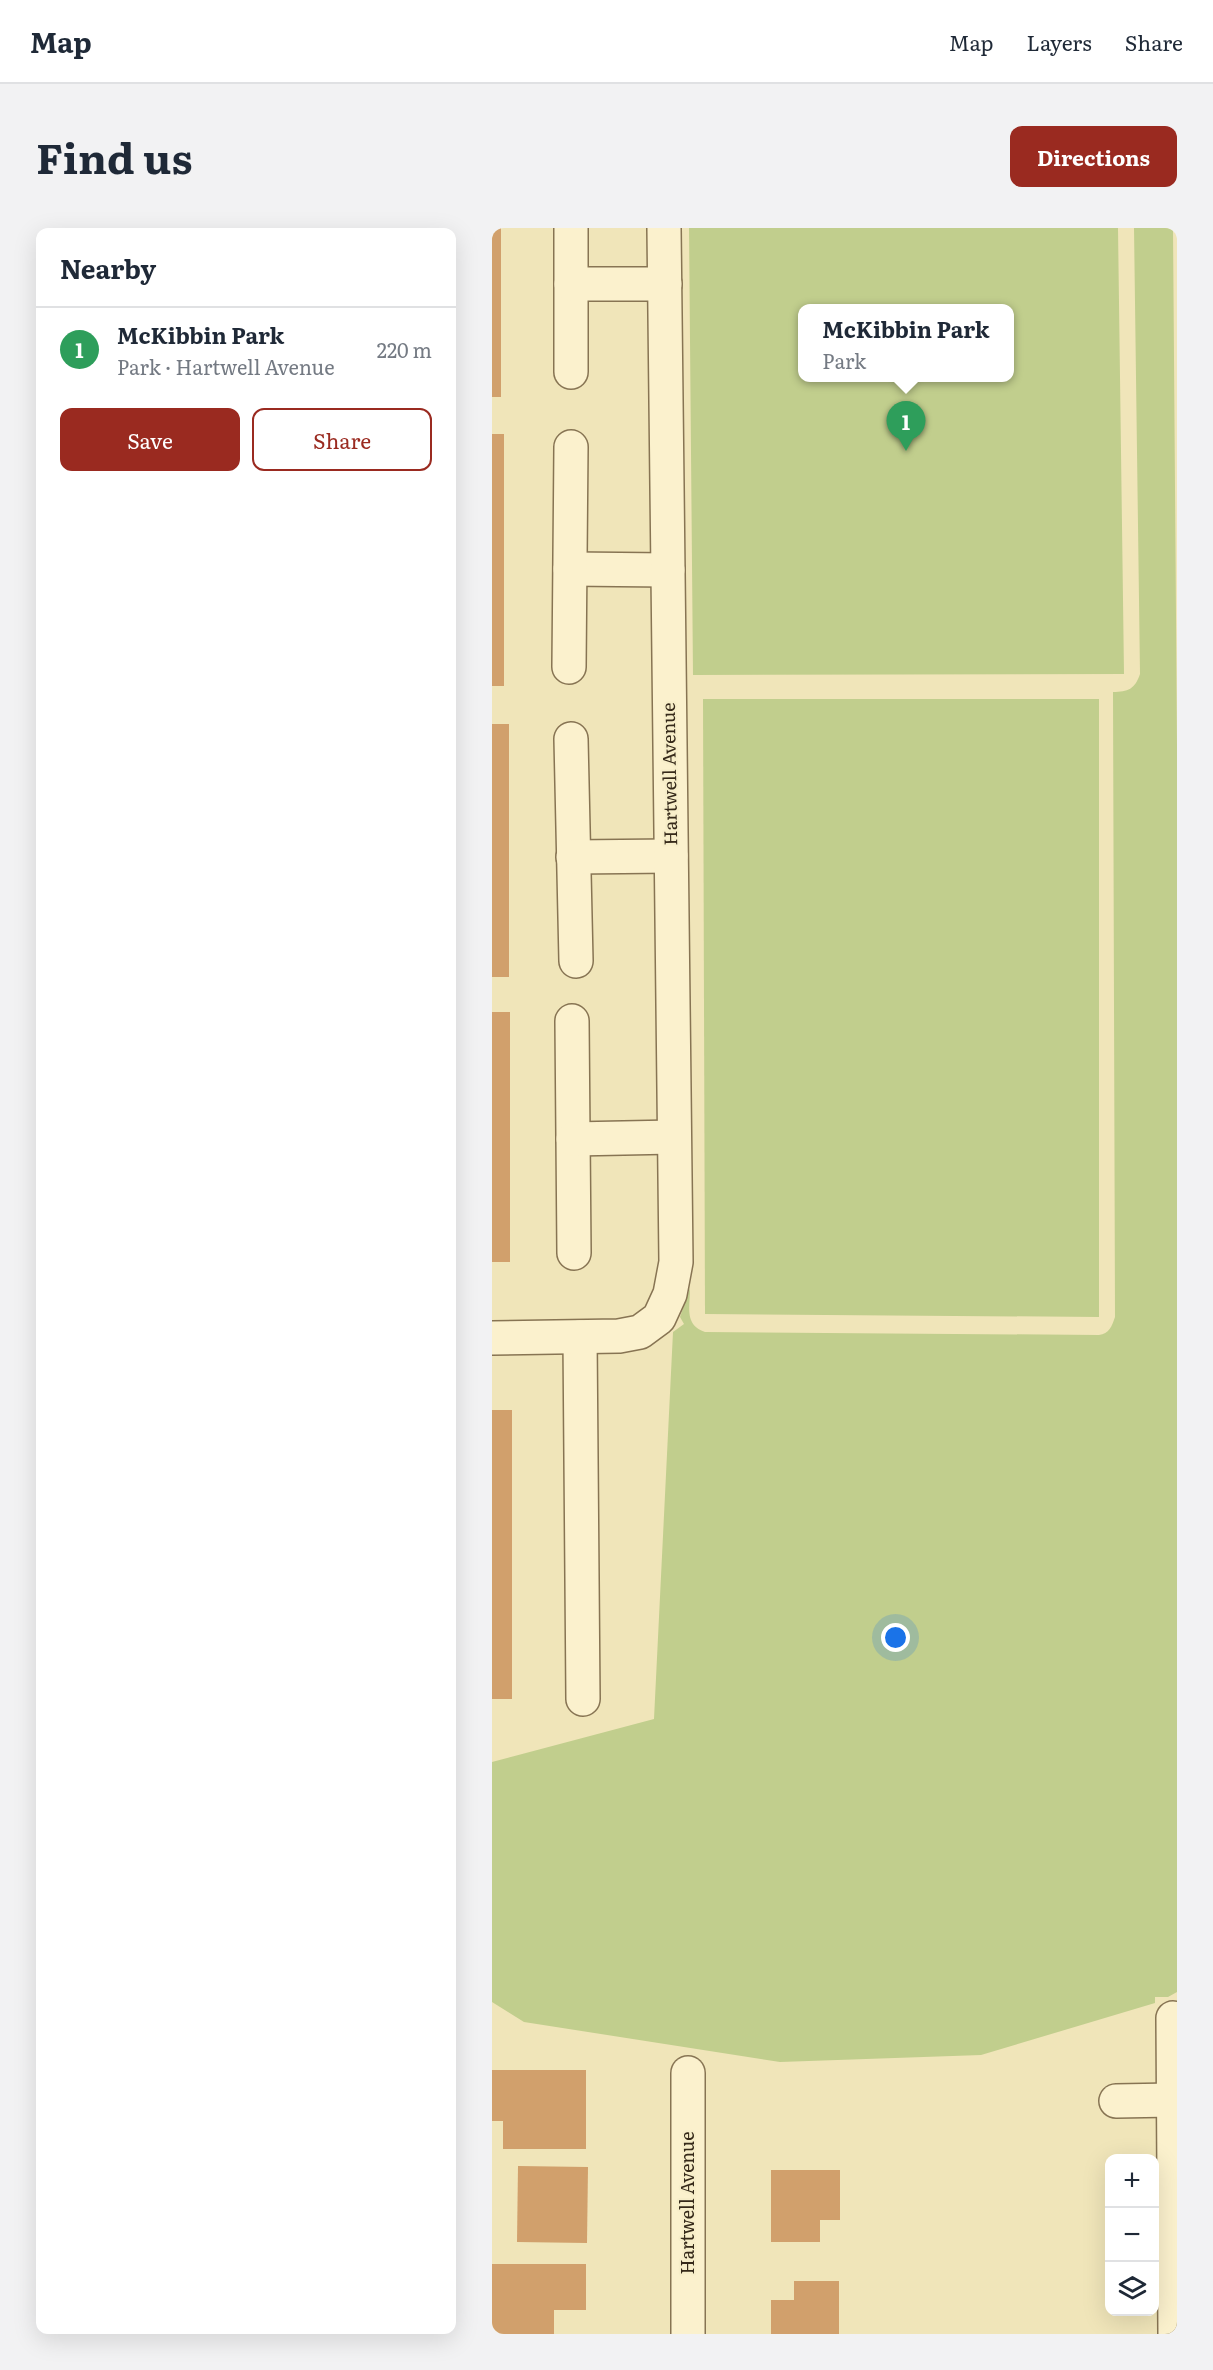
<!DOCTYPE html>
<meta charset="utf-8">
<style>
:root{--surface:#fff;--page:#f2f2f3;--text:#1f2937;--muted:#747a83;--line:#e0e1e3;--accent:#9a2a20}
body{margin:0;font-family:Literata,serif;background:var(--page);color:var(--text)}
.controls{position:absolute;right:18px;bottom:18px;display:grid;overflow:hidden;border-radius:12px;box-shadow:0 6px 24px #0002}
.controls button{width:54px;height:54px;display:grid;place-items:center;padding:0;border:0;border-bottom:2px solid var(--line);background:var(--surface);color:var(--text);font:30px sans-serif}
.you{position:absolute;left:404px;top:1410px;width:21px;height:21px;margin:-15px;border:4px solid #fff;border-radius:50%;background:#1a73e8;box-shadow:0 0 0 9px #1a73e833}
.badge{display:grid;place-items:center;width:39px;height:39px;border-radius:50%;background:var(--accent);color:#fff;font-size:20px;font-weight:700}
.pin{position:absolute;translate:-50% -50px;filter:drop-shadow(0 2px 3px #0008)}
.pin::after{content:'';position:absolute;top:32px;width:21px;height:18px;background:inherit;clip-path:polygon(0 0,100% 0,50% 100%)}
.popup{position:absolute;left:306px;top:76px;width:216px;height:78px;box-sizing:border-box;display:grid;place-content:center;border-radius:12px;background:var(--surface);filter:drop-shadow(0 2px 4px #0005);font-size:20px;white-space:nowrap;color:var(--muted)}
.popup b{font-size:22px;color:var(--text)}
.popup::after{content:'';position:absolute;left:50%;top:100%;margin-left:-12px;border:12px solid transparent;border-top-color:var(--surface)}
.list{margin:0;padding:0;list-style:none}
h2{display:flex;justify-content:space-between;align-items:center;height:78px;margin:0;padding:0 24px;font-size:26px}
h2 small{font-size:20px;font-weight:400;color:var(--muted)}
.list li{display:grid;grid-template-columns:39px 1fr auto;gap:18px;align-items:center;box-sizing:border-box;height:84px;padding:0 24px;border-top:2px solid var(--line)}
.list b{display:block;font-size:22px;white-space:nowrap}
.list p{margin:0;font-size:20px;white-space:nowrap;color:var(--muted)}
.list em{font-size:20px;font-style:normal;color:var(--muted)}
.actions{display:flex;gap:12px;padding:18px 24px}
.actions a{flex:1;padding:14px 0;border:2px solid var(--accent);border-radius:12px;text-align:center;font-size:21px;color:var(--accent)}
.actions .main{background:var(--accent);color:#fff}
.icon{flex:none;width:33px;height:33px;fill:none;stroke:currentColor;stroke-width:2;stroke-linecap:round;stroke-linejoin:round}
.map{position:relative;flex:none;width:685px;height:2106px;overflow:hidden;border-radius:12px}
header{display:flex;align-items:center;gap:36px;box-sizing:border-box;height:84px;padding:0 30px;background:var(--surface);border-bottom:2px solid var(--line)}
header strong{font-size:28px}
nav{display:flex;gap:33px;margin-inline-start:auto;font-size:21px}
.intro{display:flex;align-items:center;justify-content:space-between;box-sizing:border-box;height:144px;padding:0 36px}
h1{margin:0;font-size:42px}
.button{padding:15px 27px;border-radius:12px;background:var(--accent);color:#fff;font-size:21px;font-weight:700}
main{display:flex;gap:36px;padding:0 36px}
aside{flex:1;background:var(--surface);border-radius:12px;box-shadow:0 6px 24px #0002}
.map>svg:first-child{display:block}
.green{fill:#c1ce8d;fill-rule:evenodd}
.building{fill:#d1a06c}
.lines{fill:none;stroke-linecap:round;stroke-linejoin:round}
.minor-casing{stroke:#877453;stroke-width:36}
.minor{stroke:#fbf1cd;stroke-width:33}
.labels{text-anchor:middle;stroke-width:4.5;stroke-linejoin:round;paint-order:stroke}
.street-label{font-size:18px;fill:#352919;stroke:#f7eec9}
</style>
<header>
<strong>Map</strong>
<nav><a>Map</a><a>Layers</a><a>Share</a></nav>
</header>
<div class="intro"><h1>Find us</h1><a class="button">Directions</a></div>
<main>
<aside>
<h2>Nearby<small></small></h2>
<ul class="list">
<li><span class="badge" style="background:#2e9e5b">1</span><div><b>McKibbin Park</b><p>Park · Hartwell Avenue</p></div><em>220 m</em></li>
</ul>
<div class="actions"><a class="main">Save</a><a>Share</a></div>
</aside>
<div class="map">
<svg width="685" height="2106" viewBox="0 0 685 2106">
<rect width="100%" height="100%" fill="#f0e5b9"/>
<g class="green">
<path d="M197,0H626L632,446L201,447ZM310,80H518V150H310Z"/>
<path d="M642,0H681L685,517V1764L676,1769H663V1775L489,1827L288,1834L32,1794L0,1774V1534L162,1491L181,1104L192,1096L188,1089L198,1060C198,1079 192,1097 213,1104L607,1107C617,1106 620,1098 623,1089L621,464C636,464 643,461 648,446Z"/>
<polygon points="211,471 607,471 607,1089 213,1086"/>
</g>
<g class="building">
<rect x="0" y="0" width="9" height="169"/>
<rect x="0" y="206" width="12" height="252"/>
<rect x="0" y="496" width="17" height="253"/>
<rect x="0" y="784" width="18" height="250"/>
<rect x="0" y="1182" width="20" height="289"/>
<polygon points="0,1842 94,1842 94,1921 11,1921 11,1893 0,1893"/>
<polygon points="26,1938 96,1939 95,2015 25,2014"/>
<polygon points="279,1942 348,1942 348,1992 328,1992 328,2014 279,2014"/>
<polygon points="0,2036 94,2036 94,2082 62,2082 62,2106 0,2106"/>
<polygon points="302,2053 347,2053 347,2106 279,2106 279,2072 302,2072"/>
</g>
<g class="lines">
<g class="minor-casing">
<g id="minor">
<polyline points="79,0 79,144"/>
<polyline points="79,56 173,56"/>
<polyline points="78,341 176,342"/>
<polyline points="77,439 79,219"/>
<polyline points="79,511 84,733"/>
<polyline points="81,629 179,628"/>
<polyline points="80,793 82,1025"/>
<polyline points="81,911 182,909"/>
<polyline points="88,1109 91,1471"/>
<polyline points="0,1110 127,1108 148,1104 167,1090 178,1066 184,1034 172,0"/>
<polyline points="681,1790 683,2106"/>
<polyline points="196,1845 196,2106"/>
<polyline points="624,1873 681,1872"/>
</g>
</g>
<use href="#minor" class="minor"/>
</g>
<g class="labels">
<g class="street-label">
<text transform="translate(178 546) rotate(-91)" y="6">Hartwell Avenue</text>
<text transform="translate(196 1975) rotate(-90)" y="6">Hartwell Avenue</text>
</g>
</g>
</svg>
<div class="controls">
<button>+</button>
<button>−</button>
<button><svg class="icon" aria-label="layers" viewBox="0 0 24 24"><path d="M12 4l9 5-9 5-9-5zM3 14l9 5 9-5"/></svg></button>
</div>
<div class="you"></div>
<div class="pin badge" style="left:414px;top:223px;background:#2e9e5b">1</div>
<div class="popup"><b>McKibbin Park</b>Park</div>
</div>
</main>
